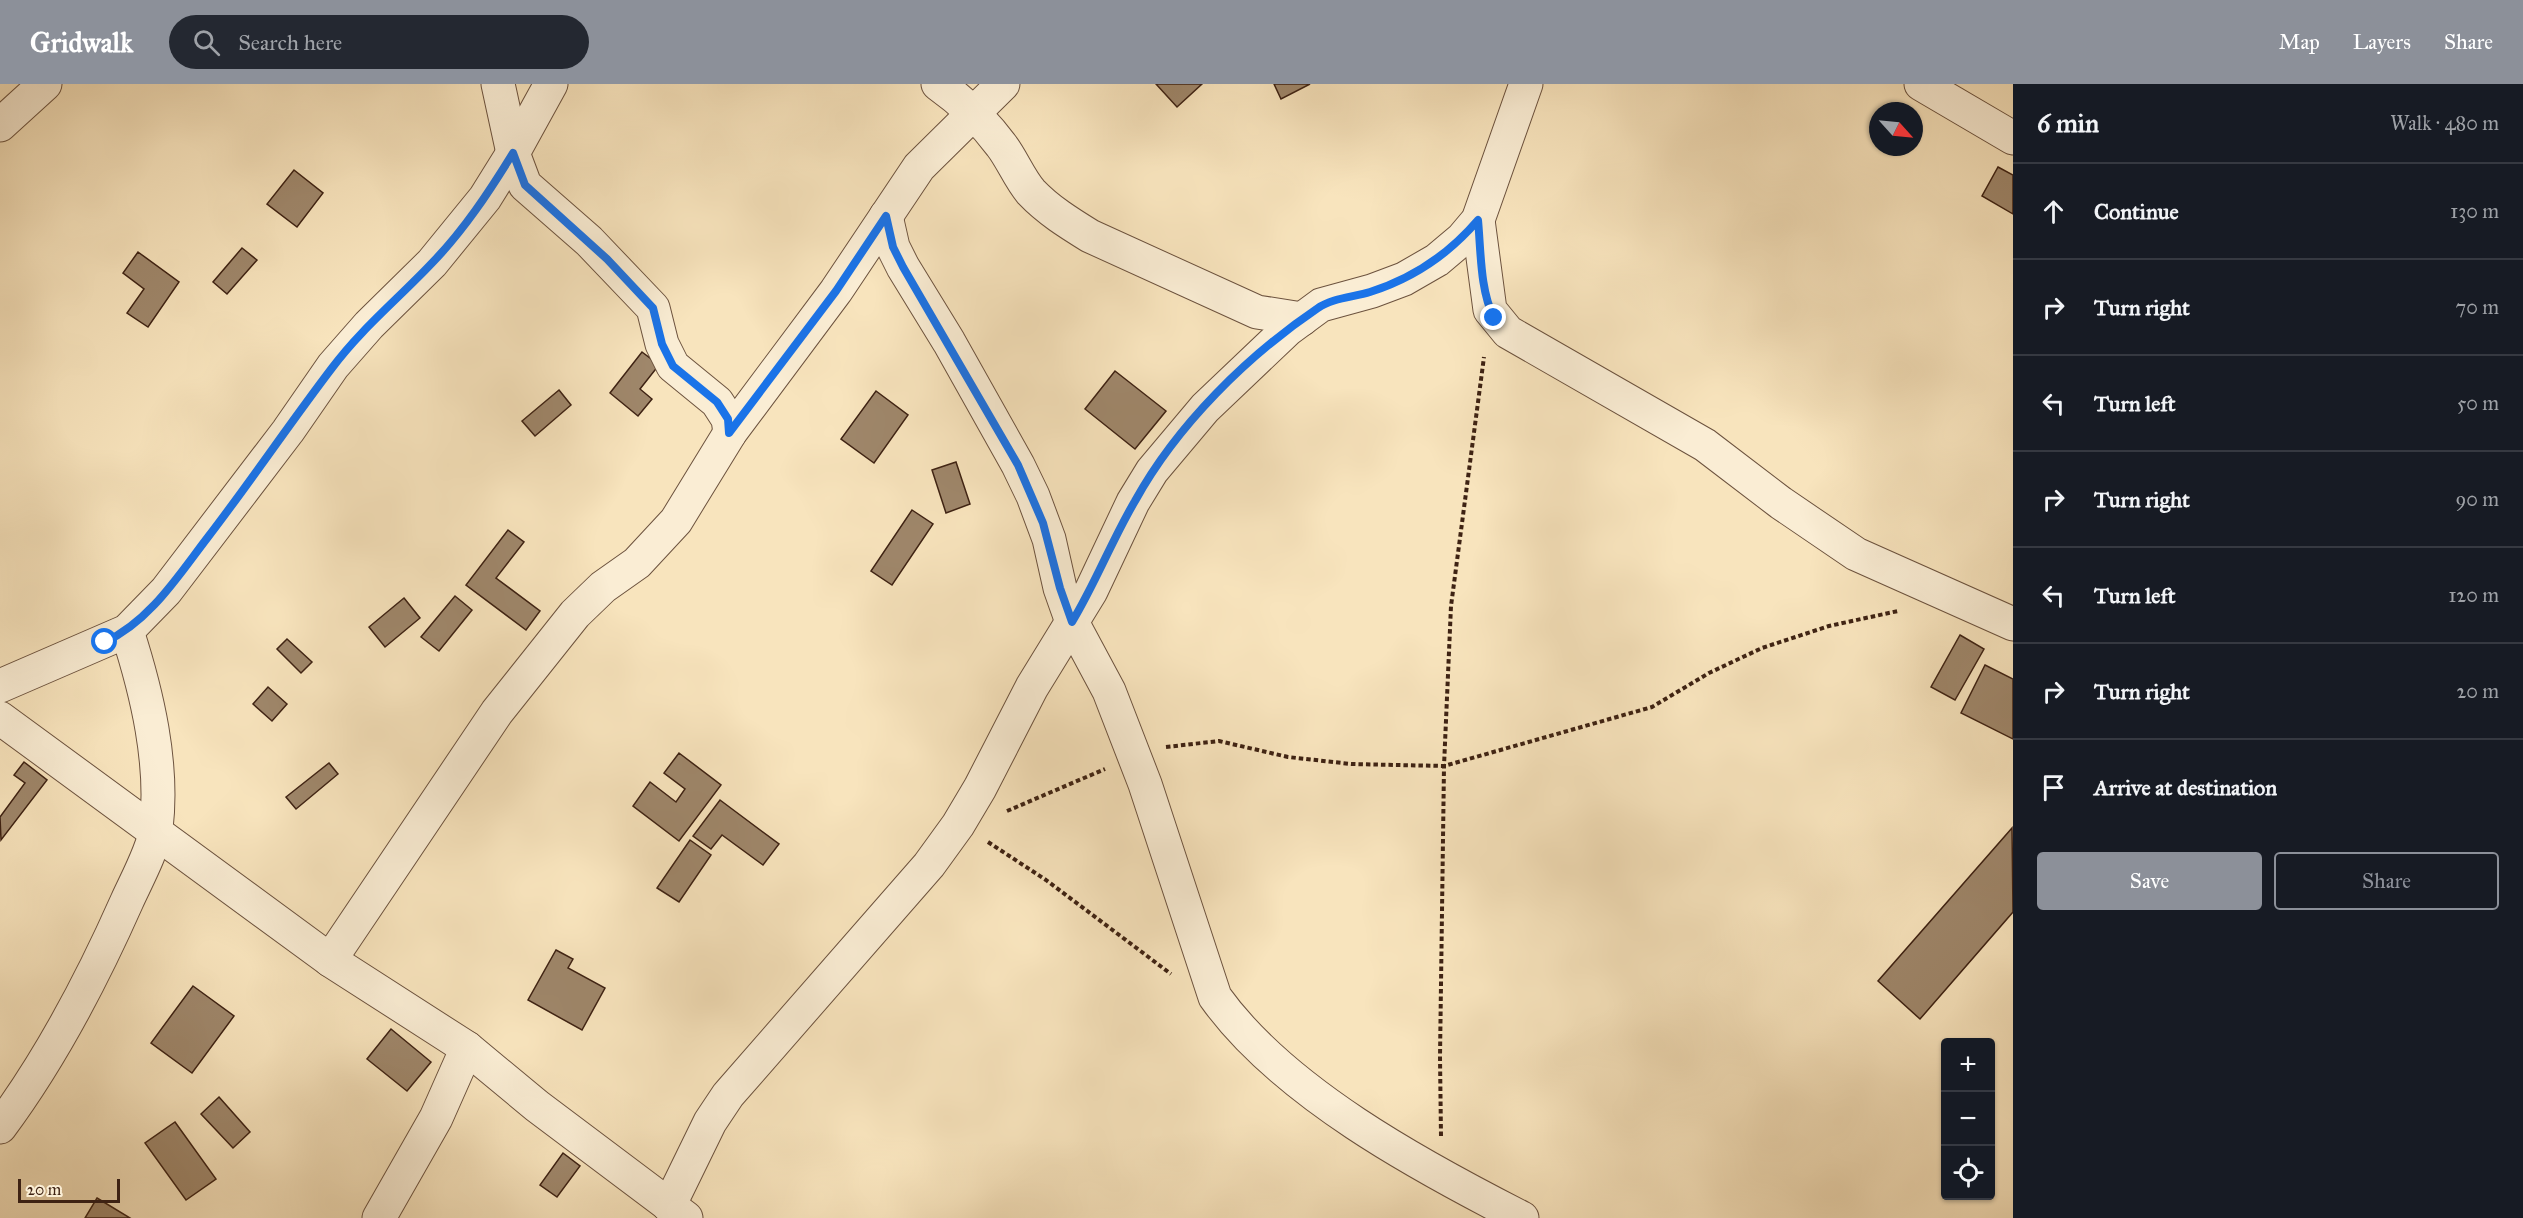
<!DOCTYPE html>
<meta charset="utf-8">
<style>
:root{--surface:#171b24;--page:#242831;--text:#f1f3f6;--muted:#9ea1a6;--line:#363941;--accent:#8c9099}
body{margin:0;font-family:"IM FELL Great Primer",serif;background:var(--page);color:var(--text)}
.controls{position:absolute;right:18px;bottom:18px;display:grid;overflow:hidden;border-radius:6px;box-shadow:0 2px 4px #0004}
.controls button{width:54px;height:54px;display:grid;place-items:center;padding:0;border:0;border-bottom:2px solid var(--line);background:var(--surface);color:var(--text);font:30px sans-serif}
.compass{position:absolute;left:1869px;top:18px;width:54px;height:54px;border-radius:50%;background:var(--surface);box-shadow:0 2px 4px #0004;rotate:117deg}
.scale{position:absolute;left:18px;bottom:15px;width:102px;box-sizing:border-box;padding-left:6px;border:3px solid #3e2213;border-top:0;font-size:16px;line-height:21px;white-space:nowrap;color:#3e2213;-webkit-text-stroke:4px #faedd4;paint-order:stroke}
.stop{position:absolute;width:18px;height:18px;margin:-14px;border:4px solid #1a73e8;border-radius:50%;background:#fff}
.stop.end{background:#1a73e8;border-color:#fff;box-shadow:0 2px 6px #0008}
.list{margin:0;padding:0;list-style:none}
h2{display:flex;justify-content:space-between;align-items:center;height:78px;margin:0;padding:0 24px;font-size:26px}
h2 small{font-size:20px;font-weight:400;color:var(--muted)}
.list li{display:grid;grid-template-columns:39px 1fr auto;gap:18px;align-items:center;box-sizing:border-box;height:96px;padding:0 24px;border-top:2px solid var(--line)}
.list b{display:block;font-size:22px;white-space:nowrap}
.list em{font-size:20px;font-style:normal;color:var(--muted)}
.actions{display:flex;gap:12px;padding:18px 24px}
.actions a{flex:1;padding:14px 0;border:2px solid var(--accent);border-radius:6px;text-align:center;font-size:21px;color:var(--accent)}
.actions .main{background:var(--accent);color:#fff}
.icon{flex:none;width:33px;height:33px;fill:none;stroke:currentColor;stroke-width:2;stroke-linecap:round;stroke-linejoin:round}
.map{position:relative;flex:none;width:2013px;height:1134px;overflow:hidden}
header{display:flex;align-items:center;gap:36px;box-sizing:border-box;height:84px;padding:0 30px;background:var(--accent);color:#fff}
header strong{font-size:28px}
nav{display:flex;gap:33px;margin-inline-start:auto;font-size:21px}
.search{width:420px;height:54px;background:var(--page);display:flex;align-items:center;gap:15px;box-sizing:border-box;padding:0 21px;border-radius:33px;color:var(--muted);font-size:22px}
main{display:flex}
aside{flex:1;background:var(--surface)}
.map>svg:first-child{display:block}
.building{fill:#9f876b;stroke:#3e2213;stroke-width:1.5}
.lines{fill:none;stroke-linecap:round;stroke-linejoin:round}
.minor-casing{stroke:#6c523e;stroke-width:35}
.path{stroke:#3e2213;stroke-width:4;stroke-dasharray:4.5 3;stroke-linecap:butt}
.minor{stroke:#faedd4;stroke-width:33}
.route{stroke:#1a73e8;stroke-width:8}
</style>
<header>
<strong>Gridwalk</strong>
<div class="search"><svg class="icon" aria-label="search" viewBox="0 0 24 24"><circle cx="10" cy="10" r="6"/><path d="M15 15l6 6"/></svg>Search here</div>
<nav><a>Map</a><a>Layers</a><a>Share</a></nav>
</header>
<main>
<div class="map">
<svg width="2013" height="1134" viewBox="0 0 2013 1134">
<rect width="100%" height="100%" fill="#f8e4bd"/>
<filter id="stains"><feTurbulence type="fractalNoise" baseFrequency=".00333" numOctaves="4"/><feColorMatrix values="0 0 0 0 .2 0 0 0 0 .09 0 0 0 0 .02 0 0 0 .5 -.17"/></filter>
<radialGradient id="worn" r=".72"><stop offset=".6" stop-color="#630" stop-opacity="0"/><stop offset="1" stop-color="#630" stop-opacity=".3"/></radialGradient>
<g class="building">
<polygon points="1156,0 1202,0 1177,23"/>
<polygon points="1274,0 1310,0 1281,15"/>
<polygon points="1998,83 2013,91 2013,130 1982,112"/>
<polygon points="294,86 323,109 297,143 267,120"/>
<polygon points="242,164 257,176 227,210 213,198"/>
<polygon points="138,168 179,198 148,243 127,229 144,205 123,189"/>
<polygon points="642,268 659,281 640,305 652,315 638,332 610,309"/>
<polygon points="1115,287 1166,327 1135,365 1085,325"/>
<polygon points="559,306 571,321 535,352 522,337"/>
<polygon points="876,307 908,331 874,379 841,355"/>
<polygon points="956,378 970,420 946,429 932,386"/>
<polygon points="912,426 933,440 892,501 871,487"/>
<polygon points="508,446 524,458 496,494 540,527 526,546 466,501"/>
<polygon points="455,512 472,526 439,567 421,553"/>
<polygon points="404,514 420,534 385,563 369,543"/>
<polygon points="1960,551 1984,565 1955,616 1931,603"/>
<polygon points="287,555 312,578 301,589 277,565"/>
<polygon points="1985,581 2013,595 2013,655 1961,629"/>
<polygon points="268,603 287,620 272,637 253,620"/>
<polygon points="679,669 721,701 679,757 633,722 650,698 676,718 685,705 664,689"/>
<polygon points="24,678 47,696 1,756 0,733 25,699 14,691"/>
<polygon points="329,679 338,690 296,725 286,713"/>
<polygon points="720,716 779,760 763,781 722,751 711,765 693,752"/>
<polygon points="2012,744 2013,828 1920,935 1878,897"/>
<polygon points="690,756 711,771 679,818 657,804"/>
<polygon points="556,866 573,875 568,884 605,904 582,946 528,916"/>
<polygon points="193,902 234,932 192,989 151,959"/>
<polygon points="391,945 431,978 407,1007 367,975"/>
<polygon points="219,1013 250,1048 233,1064 201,1030"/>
<polygon points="175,1038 216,1095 186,1116 145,1059"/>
<polygon points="563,1069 580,1082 557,1113 540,1101"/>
<polygon points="97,1114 130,1134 85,1134"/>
</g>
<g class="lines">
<g class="minor-casing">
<g id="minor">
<polyline points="498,0 513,69 525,101 589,157 653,224 662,260 673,282 717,318 728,335 730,349"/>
<path d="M938,0C962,17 984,38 1001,61C1012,75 1019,94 1031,108C1048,126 1069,139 1090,152L1257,228L1302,235"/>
<polyline points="1921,0 2013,54"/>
<polyline points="0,41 45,0"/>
<path d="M886,132L893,163L903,183L949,258L1018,381L1033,412L1049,455L1060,504L1072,538L1109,607L1145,700L1215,913C1283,1008 1420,1082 1522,1134"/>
<polyline points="1478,136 1490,226 1508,248 1705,361 1781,419 1856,470 2013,540"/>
<polyline points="0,602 127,547 166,507 288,347 333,282 369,241 432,179 485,114 513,69 551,0"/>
<polyline points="0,634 330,876 467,964 537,1022 686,1134"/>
<polyline points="330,876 497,628 575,530 603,503 637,479 676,437 730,349 836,207 919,83 1003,0"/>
<path d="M0,1043C52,973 92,896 127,817C136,797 153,766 156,745C164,680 147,609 127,547"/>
<polyline points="669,1122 710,1038 728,1011 929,781 958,741 980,704 1032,603 1091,507 1133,418 1152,387 1205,324 1287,246 1321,221 1372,207 1404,195 1437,176 1462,155 1478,136 1526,0"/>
<polyline points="379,1134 436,1034 467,964"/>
</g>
</g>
<g class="path">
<polyline points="1166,663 1219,657 1288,673 1351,680 1444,682 1652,623 1709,589 1762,564 1829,542 1898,527"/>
<polyline points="1007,727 1105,685"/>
<polyline points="988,758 1046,796 1171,890"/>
<polyline points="1441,1052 1440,973 1444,682 1451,522 1484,273"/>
</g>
<use href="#minor" class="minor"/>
</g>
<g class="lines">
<path class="route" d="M105,558C150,537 178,492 208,453C251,397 290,339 332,284C361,245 399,214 432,179C464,146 489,108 513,69L525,101L607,175L653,224L662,260L673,282L717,318L728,335L729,349L836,207L886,132L893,163L903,183L1018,381L1043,439L1060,504L1072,538C1096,498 1112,456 1135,417C1177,341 1247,272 1318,224C1332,214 1354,213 1370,208C1414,194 1449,170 1478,136C1481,168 1480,206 1494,234"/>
</g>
<rect width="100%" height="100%" filter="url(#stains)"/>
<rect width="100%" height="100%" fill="url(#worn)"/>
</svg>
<div class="controls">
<button>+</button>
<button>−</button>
<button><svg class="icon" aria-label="locate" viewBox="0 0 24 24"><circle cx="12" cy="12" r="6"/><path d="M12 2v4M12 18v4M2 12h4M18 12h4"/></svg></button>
</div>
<svg class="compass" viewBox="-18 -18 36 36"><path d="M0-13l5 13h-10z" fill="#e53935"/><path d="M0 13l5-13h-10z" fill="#9ea1a6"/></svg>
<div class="scale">20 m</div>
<div class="stop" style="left:105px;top:558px"></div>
<div class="stop end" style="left:1494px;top:234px"></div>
</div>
<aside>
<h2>6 min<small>Walk · 480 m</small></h2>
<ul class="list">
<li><svg class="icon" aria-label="ahead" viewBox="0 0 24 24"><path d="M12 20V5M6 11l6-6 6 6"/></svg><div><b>Continue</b></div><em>130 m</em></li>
<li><svg class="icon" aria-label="right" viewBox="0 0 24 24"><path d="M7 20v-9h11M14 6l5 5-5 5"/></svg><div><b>Turn right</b></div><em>70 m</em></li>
<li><svg class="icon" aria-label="left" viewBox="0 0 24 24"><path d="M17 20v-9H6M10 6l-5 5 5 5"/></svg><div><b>Turn left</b></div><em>50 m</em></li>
<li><svg class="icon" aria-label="right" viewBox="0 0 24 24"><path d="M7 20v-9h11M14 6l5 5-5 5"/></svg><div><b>Turn right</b></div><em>90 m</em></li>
<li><svg class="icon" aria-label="left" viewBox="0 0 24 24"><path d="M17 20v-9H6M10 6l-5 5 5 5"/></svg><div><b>Turn left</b></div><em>120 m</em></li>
<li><svg class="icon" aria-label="right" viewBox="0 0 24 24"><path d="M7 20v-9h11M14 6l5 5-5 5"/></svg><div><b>Turn right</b></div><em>20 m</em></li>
<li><svg class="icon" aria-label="arrive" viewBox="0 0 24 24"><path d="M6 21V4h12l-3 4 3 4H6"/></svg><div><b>Arrive at destination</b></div></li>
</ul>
<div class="actions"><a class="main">Save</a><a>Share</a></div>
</aside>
</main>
